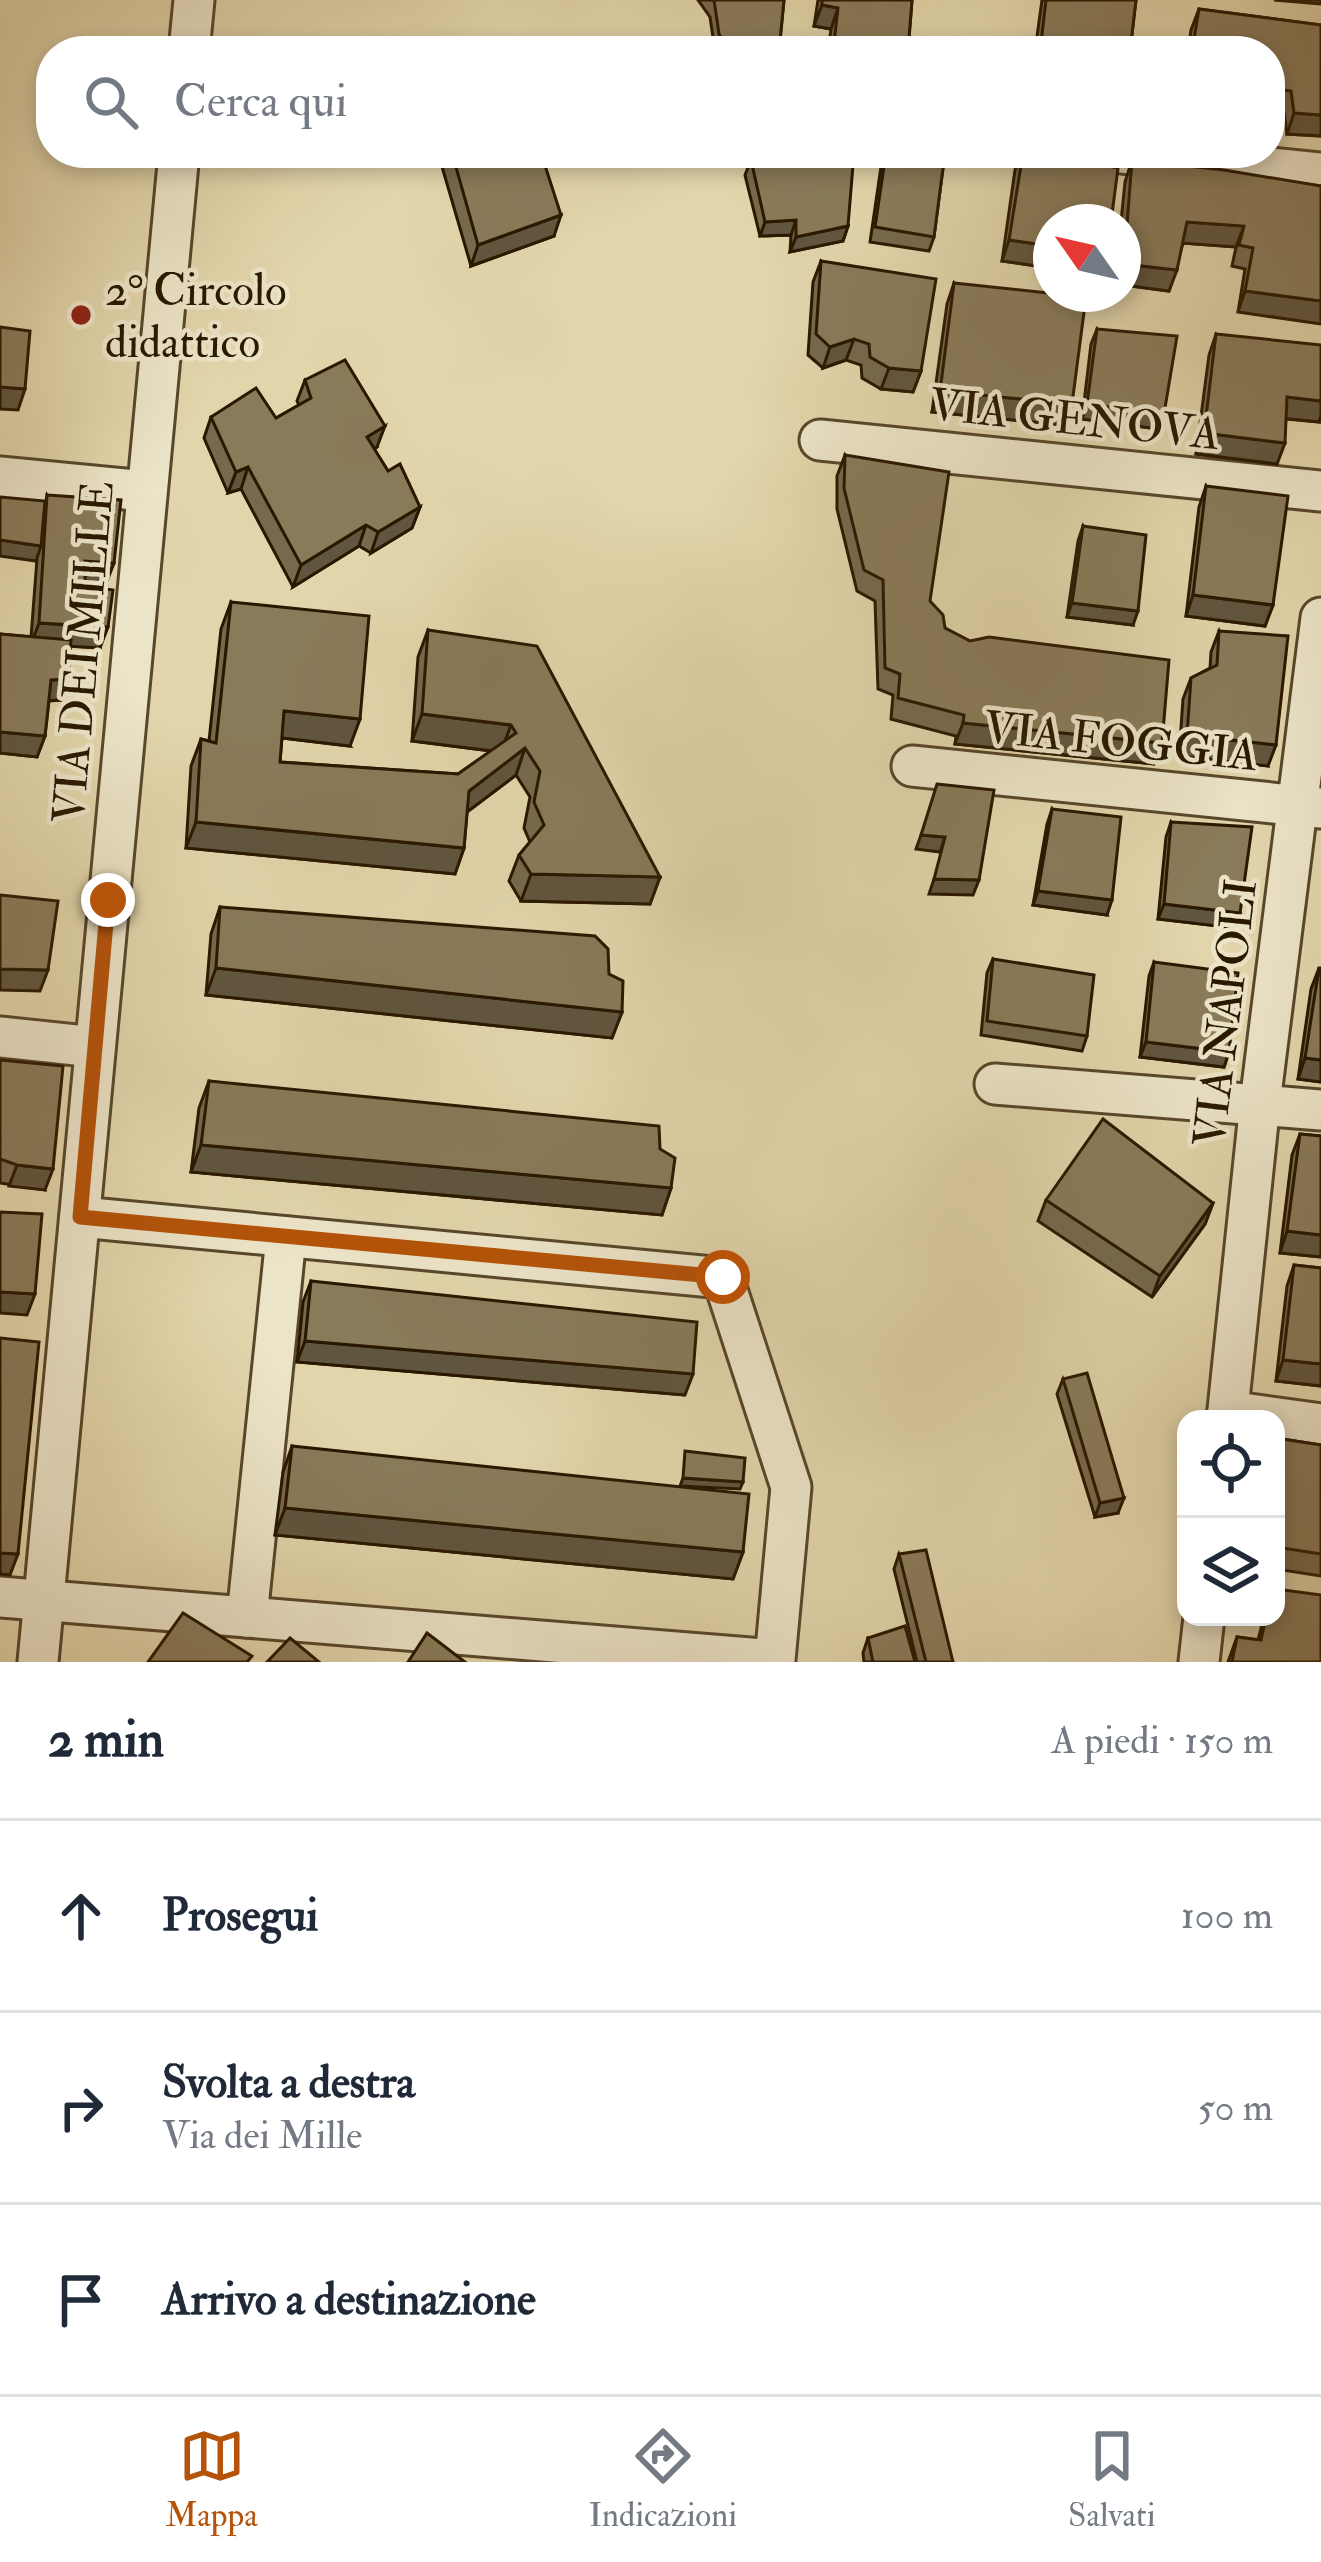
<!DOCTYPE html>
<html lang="it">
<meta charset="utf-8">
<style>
:root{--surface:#fff;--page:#f6f6f7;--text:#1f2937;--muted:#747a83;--line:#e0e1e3;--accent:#b45309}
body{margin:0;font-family:"IM FELL Double Pica",serif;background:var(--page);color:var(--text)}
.controls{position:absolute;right:36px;bottom:36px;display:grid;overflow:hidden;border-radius:24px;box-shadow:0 6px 18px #0003}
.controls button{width:108px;height:108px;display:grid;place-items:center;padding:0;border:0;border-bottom:3px solid var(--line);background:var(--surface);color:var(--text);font:60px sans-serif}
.compass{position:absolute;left:1033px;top:204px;width:108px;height:108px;border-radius:50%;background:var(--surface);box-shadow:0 6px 18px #0003;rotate:304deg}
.stop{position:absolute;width:36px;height:36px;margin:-27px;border:9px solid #b45309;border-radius:50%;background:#fff}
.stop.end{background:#b45309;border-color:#fff;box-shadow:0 3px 12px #0008}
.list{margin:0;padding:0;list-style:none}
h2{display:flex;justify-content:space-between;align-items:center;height:156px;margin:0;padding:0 48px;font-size:51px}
h2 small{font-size:39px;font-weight:400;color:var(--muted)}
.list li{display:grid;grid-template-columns:78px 1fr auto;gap:36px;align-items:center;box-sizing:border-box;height:192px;padding:0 48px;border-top:3px solid var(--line)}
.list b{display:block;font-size:45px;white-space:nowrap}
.list p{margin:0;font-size:39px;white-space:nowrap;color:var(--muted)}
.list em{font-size:39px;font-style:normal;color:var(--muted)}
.icon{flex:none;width:66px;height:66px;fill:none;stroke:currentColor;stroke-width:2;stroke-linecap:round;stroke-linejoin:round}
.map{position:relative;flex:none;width:1321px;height:1662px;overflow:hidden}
.search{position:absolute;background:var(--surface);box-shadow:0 6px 18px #0003;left:36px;right:36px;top:36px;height:132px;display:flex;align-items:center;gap:30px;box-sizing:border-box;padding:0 42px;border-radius:48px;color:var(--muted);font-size:45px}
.sheet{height:732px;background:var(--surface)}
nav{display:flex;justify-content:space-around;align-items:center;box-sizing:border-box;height:168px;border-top:3px solid var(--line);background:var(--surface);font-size:33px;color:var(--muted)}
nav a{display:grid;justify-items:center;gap:6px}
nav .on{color:var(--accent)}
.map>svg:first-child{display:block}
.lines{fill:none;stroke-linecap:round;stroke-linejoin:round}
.street-casing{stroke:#57472b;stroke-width:45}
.street{stroke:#ece4c8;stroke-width:39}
.wall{fill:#76694d;stroke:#291800;stroke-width:3}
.shaded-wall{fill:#60553e;stroke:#291800;stroke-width:3}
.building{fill:#897a59;stroke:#291800;stroke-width:3}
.route{stroke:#b45309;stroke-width:15}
.poi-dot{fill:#8f2418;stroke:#ece4c8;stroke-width:4.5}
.labels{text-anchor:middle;stroke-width:9;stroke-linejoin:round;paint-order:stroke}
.poi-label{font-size:45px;fill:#291800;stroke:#ece4c8;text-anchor:start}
.street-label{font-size:45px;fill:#291800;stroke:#ece4c8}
</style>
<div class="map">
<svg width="1321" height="1662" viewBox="0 0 1321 1662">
<rect width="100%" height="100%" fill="#e2d5ab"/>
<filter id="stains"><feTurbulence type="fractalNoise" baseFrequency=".00167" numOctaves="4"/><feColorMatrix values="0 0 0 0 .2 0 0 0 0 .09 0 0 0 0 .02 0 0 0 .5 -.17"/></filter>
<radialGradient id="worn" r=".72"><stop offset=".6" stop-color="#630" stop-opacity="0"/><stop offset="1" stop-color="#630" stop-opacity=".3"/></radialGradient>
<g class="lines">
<g class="street-casing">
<g id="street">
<polyline points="189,51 194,0"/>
<polyline points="1122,153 1321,173"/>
<polyline points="820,440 1321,491"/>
<polyline points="0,477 145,491"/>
<polyline points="912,766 1321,808"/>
<polyline points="0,1037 95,1047"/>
<polyline points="995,1084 1321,1110"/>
<polyline points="1228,1411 1321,1424"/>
<polyline points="1227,1419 1260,1103 1321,618"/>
<polyline points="0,1597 775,1660 791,1487 723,1278 80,1217"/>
<polyline points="247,1617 286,1237"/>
<polyline points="38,1662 179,153"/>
<polyline points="1199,1662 1204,1617"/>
</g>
</g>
<use href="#street" class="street"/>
</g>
<g class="wall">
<polygon points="698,0 784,0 779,51 715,51 710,17"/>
<polygon points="818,0 912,0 908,51 828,51 831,29 814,26"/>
<polygon points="1042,0 1136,0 1130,51 1035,51"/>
<polygon points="1199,9 1321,25 1321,136 1287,134 1284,112 1270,110 1270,51 1188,51 1191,30"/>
<polygon points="438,153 541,153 554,236 471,266"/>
<polygon points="883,153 945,153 934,237 929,251 870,242"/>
<polygon points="1022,153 1051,222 1051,268 1002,261 1015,170"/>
<polygon points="751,160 848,226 843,241 790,252 791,235 760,236 745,175"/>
<polygon points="1132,160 1321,186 1238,312 1245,269 1232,266 1236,247 1183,243 1169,291 1123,285 1123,222 1121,222 1125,182"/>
<polygon points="821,261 921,371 913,392 881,389 862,378 861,365 846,360 823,368 808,355 813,282"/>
<polygon points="954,283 1064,425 932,412 947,304"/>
<polygon points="1097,329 1159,429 1082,419 1091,344"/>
<polygon points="1216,334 1319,422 1286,419 1277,464 1196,454 1209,355"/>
<polygon points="305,380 377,447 374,449 388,471 420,507 412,528 371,553 359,546 293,587 241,489 228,493 204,438 211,417 276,418 299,405 297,401"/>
<polygon points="845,455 945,628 1162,743 1154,764 955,744 956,736 891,719 893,695 878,689 875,601 857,591 837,509 837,476"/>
<polygon points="1206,486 1273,605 1265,626 1186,616 1199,507"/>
<polygon points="47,495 106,584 85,583 100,648 71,646 61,700 49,701 45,736 37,757 0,753 0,634 31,637 37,559 36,561"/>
<polygon points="1083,526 1133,625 1067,617 1078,541"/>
<polygon points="231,602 350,746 282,738 280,762 458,774 491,751 412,741 418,657 428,630 660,877 650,904 521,901 509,881 519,855 530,842 524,828 530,797 516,775 467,812 464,848 455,874 186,848 191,766 201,739 209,741 221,629"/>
<polygon points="1219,631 1268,766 1179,756 1183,699 1191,678 1210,668 1211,652"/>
<polygon points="1052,809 1107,915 1033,905 1047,824"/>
<polygon points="1171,822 1240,913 1234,928 1158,919 1166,837"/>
<polygon points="220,907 609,974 622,1012 612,1038 206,995 211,934"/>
<polygon points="993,959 1087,1036 1082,1051 981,1035 987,973"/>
<polygon points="1154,962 1229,1052 1224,1067 1140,1057 1149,976"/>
<polygon points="1319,968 1321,1082 1298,1079 1311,989"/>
<polygon points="0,1060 45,1190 0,1183"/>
<polygon points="209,1081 660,1149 671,1188 662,1215 191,1172 199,1108"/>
<polygon points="1300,1134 1321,1136 1321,1257 1280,1253 1292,1155"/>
<polygon points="1046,1200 1213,1203 1205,1224 1152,1297 1038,1221"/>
<polygon points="1294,1265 1321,1268 1321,1386 1276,1381 1287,1286"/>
<polygon points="311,1281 685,1395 297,1362 303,1302"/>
<polygon points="1063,1379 1118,1513 1095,1517 1057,1394"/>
<polygon points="1276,1438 1321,1445 1321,1576 1276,1569"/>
<polygon points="292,1446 743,1552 733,1579 275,1535 283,1472"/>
<polygon points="899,1554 953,1662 917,1662 894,1569"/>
<polygon points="1264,1617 1276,1617 1321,1662 1228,1662 1237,1637 1258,1640"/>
<polygon points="868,1638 915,1662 864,1662 863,1653"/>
</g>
<g class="shaded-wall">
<polygon points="1274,0 1321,0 1321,4"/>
<polygon points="822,5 838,8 831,29 814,26"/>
<polygon points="1294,113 1321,115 1321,136 1287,134"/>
<polygon points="561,215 554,236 471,266 478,245"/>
<polygon points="796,220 791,235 760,236 765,222"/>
<polygon points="1187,222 1244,226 1236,247 1180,243"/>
<polygon points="848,226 843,241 790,252 796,237"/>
<polygon points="1009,240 1051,246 1051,268 1002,261"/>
<polygon points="1124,264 1177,270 1169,291 1123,285"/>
<polygon points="1245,291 1321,301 1321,324 1238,312"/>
<polygon points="854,339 846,360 823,368 830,347"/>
<polygon points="889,368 921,371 913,392 881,389"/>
<polygon points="0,387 25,389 18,410 0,409"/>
<polygon points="940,391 1072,404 1064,425 932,412"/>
<polygon points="1287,397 1321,401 1321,416 1319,422 1280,418"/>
<polygon points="1087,404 1164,414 1159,429 1082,419"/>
<polygon points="385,426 377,447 360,458 367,437"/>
<polygon points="1204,433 1285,443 1277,464 1196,454"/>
<polygon points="248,467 241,489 228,493 236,472"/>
<polygon points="420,507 412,528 371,553 378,532"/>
<polygon points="366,525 359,546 293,587 301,565"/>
<polygon points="0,540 41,546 36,561 0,556"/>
<polygon points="85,561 114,563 106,584 77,582"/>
<polygon points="1193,595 1273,605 1265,626 1186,616"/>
<polygon points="1072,603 1138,611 1133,625 1067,617"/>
<polygon points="39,623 108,627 100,648 31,644"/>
<polygon points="68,679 61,700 43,701 51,680"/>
<polygon points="284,711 360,719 350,746 274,737"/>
<polygon points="422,714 511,725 501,752 412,741"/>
<polygon points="963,723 1162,743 1154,764 955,744"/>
<polygon points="0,732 45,736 37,757 0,753"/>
<polygon points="1187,735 1276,745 1268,766 1179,756"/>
<polygon points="525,748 516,775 459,818 469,791"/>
<polygon points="196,822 464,848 455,874 186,848"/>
<polygon points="921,835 945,837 940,852 916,849"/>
<polygon points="531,874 660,877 650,904 521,901"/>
<polygon points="934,879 979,880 973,895 929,894"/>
<polygon points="1038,891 1112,900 1107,915 1033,905"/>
<polygon points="1164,904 1240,913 1234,928 1158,919"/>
<polygon points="216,968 622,1012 612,1038 206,995"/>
<polygon points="0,969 48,970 40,991 0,990"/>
<polygon points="1146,1042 1229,1052 1224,1067 1140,1057"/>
<polygon points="1305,1058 1321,1060 1321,1082 1298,1079"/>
<polygon points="201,1145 671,1188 662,1215 191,1172"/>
<polygon points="17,1165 53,1169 45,1190 9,1186"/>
<polygon points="1213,1203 1205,1224 1152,1297 1160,1276"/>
<polygon points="1287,1231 1321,1235 1321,1257 1280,1253"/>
<polygon points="0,1292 35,1294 27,1315 0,1313"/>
<polygon points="305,1341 693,1374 685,1395 297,1362"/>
<polygon points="1283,1360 1321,1364 1321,1386 1276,1381"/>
<polygon points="683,1478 743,1482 740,1489 680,1486"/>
<polygon points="1124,1498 1118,1513 1095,1517 1100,1503"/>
<polygon points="285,1508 743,1552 733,1579 275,1535"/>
<polygon points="0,1553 18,1554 10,1575 0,1574"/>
</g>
<g class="building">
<polygon points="714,0 784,0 779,51 729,51 719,34"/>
<polygon points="822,0 912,0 908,51 833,51 838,8 822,5"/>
<polygon points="1046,0 1136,0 1130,51 1040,51"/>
<polygon points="1199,9 1321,25 1321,115 1294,113 1291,91 1270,88 1270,51 1192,51"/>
<polygon points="452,153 541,153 561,215 478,245"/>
<polygon points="772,153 854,153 848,226 796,237 796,220 765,222 751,160"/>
<polygon points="886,153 945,153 934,237 875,227"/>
<polygon points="1023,153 1042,153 1118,168 1111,222 1051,222 1051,246 1009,240"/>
<polygon points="1132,160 1224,170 1321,186 1321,301 1245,291 1253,248 1239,245 1244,226 1187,222 1177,270 1124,264"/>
<polygon points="821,261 936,279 921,371 889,368 870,357 869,344 854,339 830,347 816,334"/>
<polygon points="954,283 1086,297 1072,404 940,391"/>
<polygon points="0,327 30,331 25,389 0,387"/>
<polygon points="1097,329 1177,336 1164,414 1087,404"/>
<polygon points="1216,334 1321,345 1321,401 1287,397 1285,443 1204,433"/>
<polygon points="345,360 385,426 367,437 388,471 400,464 420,507 378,532 366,525 301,565 248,467 236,472 211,417 256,388 276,418 311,398 305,380"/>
<polygon points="845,455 949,472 930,601 943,615 945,628 970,641 989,637 1169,660 1162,743 963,723 964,715 898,698 900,674 885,668 883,580 864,570 844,488"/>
<polygon points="1206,486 1288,496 1273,605 1193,595"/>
<polygon points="47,495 121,500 114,563 85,561 85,586 113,590 108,627 39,623"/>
<polygon points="0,497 45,501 41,546 0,540"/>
<polygon points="1083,526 1146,535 1138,611 1072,603"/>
<polygon points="231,602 369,616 360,719 284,711 280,762 458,774 516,733 511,725 422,714 428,630 537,646 660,877 531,874 519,855 544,825 534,802 540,771 525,748 469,791 464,848 196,822 201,739 216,743"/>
<polygon points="1219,631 1288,636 1276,745 1187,735 1191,678 1217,665"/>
<polygon points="0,634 71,640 68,679 51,680 45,736 0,732"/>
<polygon points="937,784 994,790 979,880 934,879 945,837 921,835"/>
<polygon points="1052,809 1121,817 1112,900 1038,891"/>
<polygon points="1171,822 1252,827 1240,913 1164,904"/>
<polygon points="0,895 58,901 48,970 0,969"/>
<polygon points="220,907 595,936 608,949 609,974 623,981 622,1012 216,968"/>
<polygon points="993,959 1094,975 1087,1036 987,1021"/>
<polygon points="1154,962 1238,973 1229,1052 1146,1042"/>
<polygon points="1319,968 1321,968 1321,1060 1305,1058"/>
<polygon points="0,1060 63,1066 53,1169 17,1165 0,1159"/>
<polygon points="209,1081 659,1126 660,1149 675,1158 671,1188 201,1145"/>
<polygon points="1103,1119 1213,1203 1160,1276 1046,1200"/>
<polygon points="1300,1134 1321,1136 1321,1235 1287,1231"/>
<polygon points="0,1212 42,1214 35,1294 0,1292"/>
<polygon points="1294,1265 1321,1268 1321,1364 1283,1360"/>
<polygon points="311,1281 697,1322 693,1374 305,1341"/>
<polygon points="0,1338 39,1342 18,1554 0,1553"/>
<polygon points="1087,1373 1124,1498 1100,1503 1063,1379"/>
<polygon points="1276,1438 1321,1445 1321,1554 1276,1547"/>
<polygon points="292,1446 749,1494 743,1552 285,1508"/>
<polygon points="685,1451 745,1458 743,1482 683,1478"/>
<polygon points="926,1550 953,1662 926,1662 899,1554"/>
<polygon points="1276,1589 1321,1595 1321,1662 1232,1662 1237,1637 1261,1640 1266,1617 1276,1617"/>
<polygon points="183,1613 252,1656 247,1662 148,1662"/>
<polygon points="905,1626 915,1662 873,1662 868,1638"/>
<polygon points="427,1633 465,1662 408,1662"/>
<polygon points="290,1638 319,1662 267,1662"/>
</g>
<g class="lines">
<polyline class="route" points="108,900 80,1217 723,1277"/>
</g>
<circle class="poi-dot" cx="81" cy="315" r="12"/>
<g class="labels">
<g class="poi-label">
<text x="105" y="305">2° Circolo<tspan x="105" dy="52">didattico</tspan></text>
</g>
<g class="street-label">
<text transform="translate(1075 418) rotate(6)" y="16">VIA GENOVA</text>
<text transform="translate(82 652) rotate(-85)" y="16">VIA DEI MILLE</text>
<text transform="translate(1121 740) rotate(6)" y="16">VIA FOGGIA</text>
<text transform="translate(1224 1013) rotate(-83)" y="16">VIA NAPOLI</text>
</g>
</g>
<rect width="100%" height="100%" filter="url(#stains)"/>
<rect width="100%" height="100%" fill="url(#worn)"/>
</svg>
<div class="controls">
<button><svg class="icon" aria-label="locate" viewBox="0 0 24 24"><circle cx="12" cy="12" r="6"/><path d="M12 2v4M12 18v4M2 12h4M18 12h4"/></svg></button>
<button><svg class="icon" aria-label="layers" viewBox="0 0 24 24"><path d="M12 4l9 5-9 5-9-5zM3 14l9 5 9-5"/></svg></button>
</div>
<svg class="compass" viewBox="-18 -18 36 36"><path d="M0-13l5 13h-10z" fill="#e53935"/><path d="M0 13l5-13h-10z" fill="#747a83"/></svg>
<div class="stop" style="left:723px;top:1277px"></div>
<div class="stop end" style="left:108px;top:900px"></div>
<div class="search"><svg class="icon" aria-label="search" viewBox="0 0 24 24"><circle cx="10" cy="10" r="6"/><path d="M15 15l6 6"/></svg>Cerca qui</div>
</div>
<section class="sheet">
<h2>2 min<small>A piedi · 150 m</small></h2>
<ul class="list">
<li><svg class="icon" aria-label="ahead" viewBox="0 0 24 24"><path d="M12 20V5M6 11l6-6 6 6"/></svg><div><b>Prosegui</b></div><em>100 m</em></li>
<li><svg class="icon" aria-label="right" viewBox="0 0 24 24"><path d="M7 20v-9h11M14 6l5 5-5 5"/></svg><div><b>Svolta a destra</b><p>Via dei Mille</p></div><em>50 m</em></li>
<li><svg class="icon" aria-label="arrive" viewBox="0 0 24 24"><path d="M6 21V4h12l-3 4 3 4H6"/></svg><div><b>Arrivo a destinazione</b></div></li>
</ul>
</section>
<nav>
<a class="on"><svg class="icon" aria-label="map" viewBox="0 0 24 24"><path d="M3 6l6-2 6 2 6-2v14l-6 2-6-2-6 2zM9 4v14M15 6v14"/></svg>Mappa</a>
<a><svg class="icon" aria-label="directions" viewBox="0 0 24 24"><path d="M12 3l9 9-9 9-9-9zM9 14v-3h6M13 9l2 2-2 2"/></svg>Indicazioni</a>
<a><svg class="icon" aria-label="saved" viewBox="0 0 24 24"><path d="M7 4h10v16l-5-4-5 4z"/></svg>Salvati</a>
</nav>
